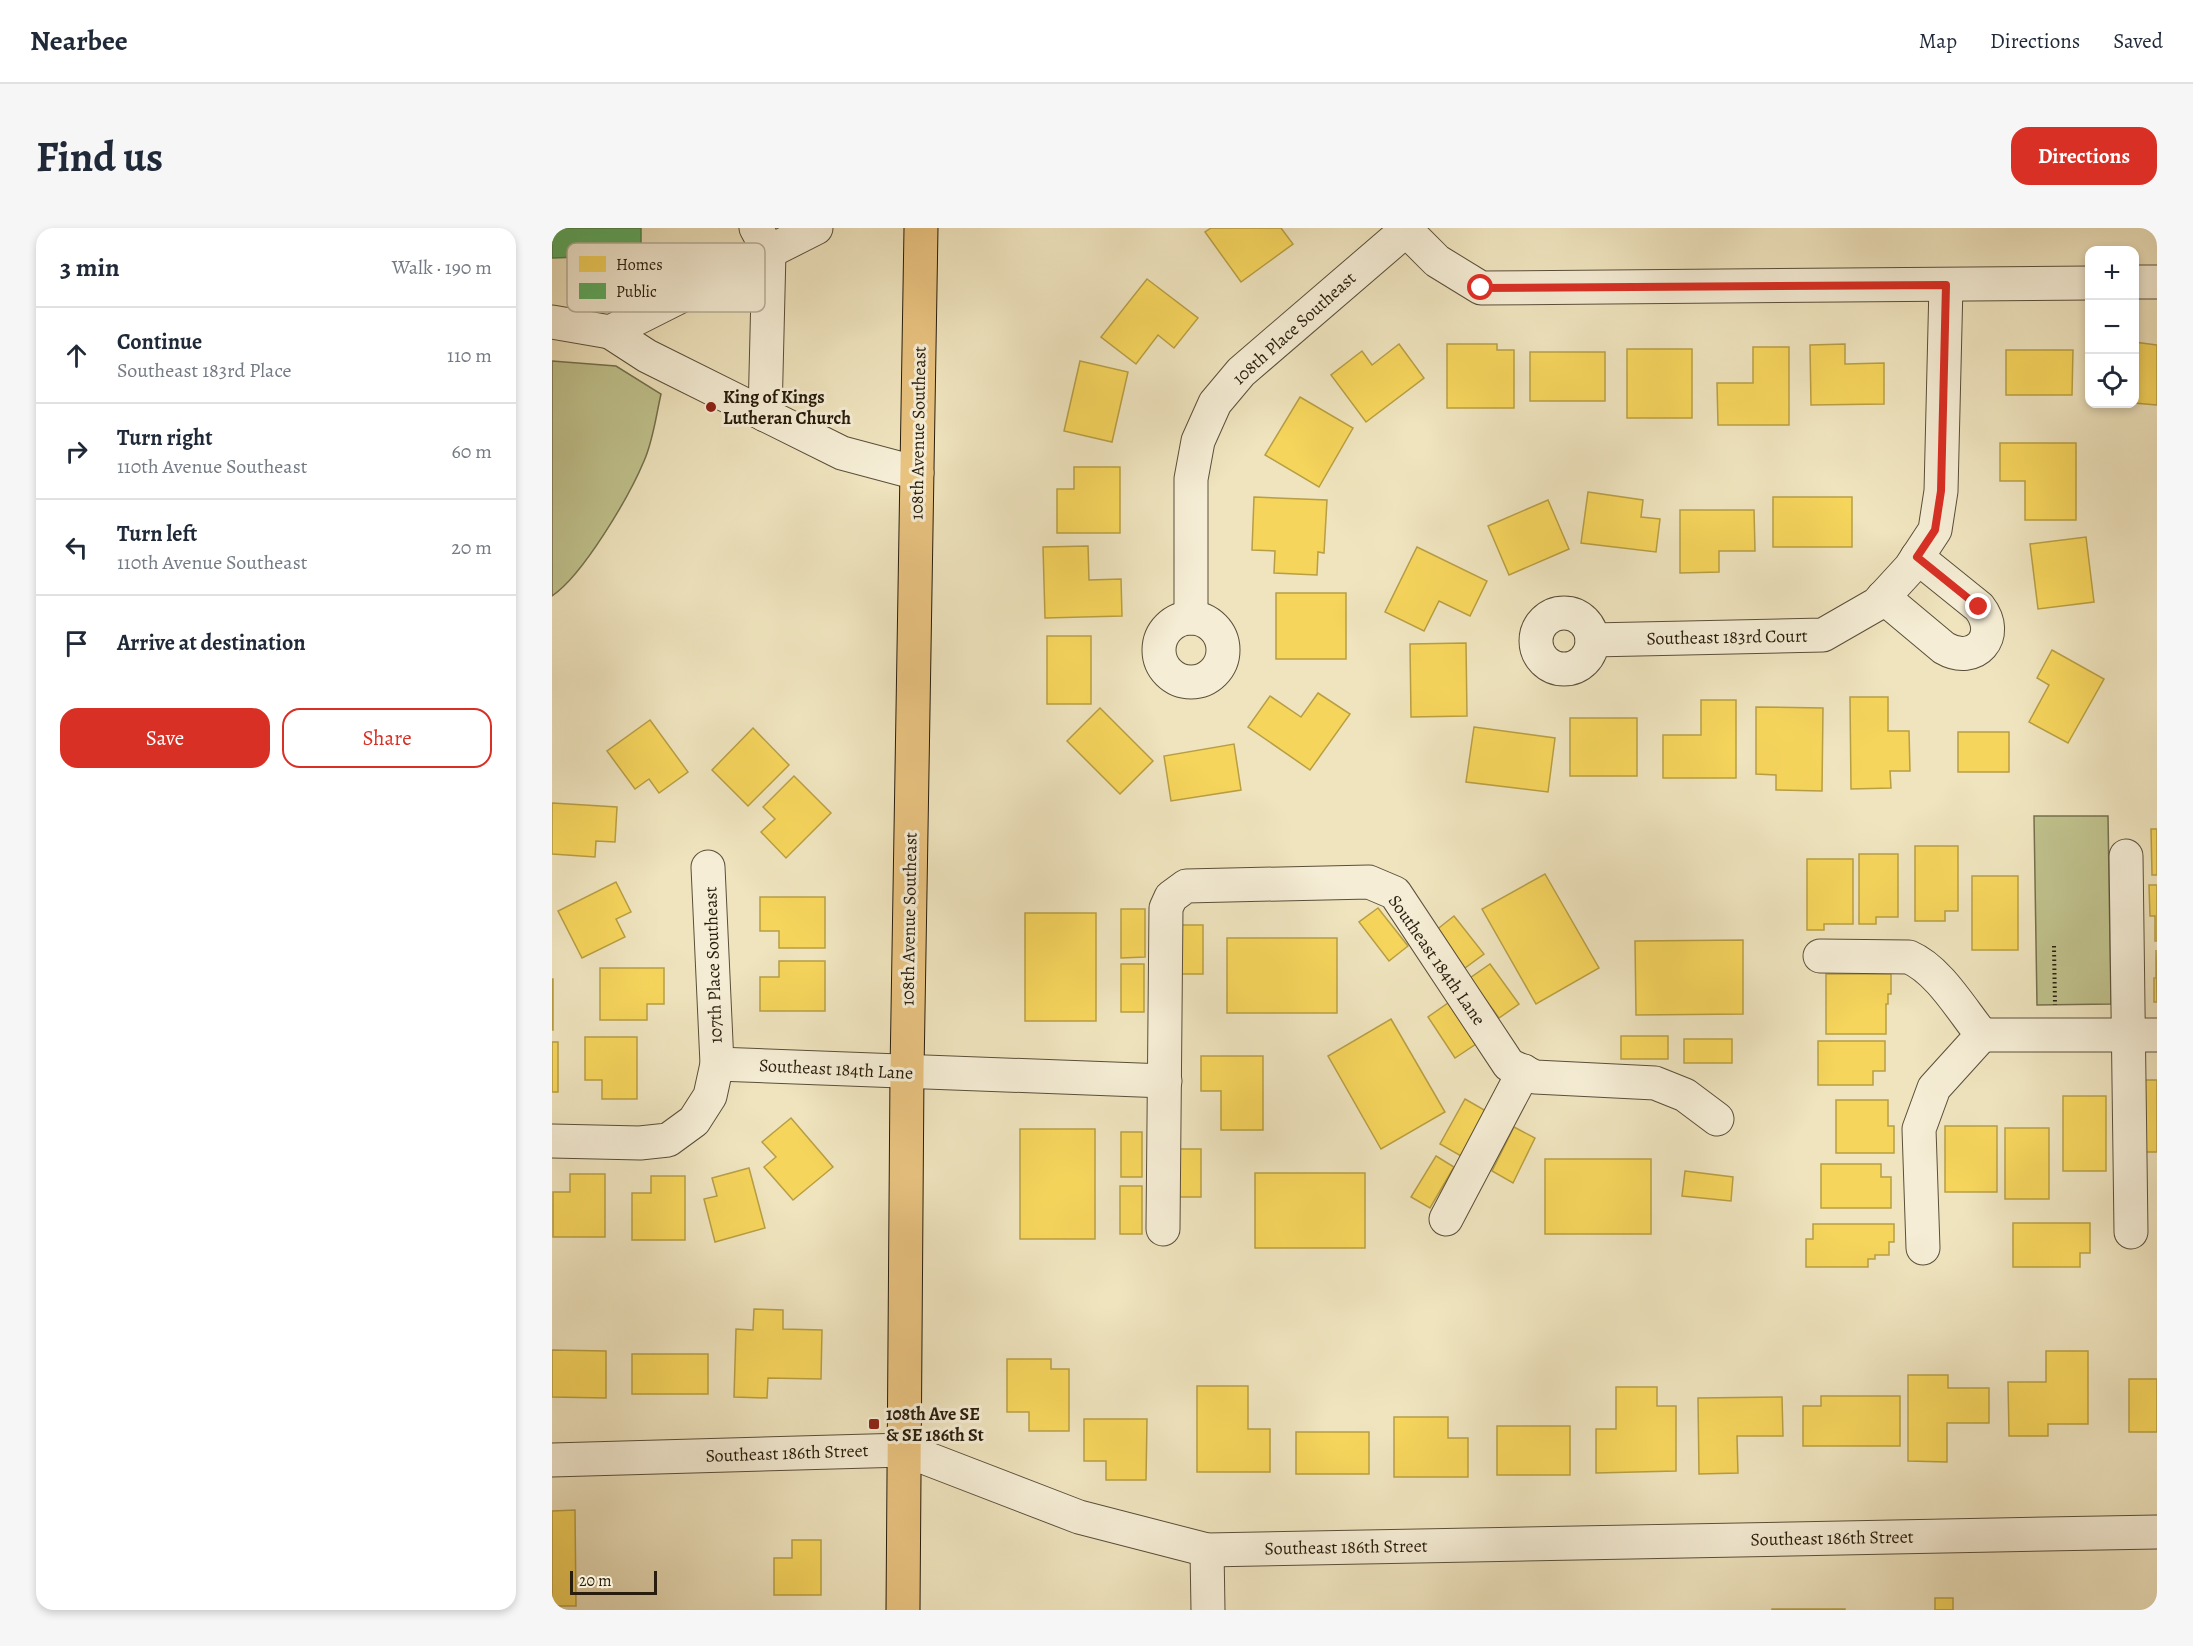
<!DOCTYPE html>
<meta charset="utf-8">
<style>
:root{--surface:#fff;--page:#f6f6f7;--text:#1f2937;--muted:#747a83;--line:#e0e1e3;--accent:#d93025}
body{margin:0;font-family:Alegreya,serif;background:var(--page);color:var(--text)}
.controls{position:absolute;right:18px;top:18px;display:grid;overflow:hidden;border-radius:12px;box-shadow:0 3px 9px #0003}
.controls button{width:54px;height:54px;display:grid;place-items:center;padding:0;border:0;border-bottom:2px solid var(--line);background:var(--surface);color:var(--text);font:30px sans-serif}
.scale{position:absolute;left:18px;bottom:15px;width:87px;box-sizing:border-box;padding-left:6px;border:3px solid #281d0d;border-top:0;font-size:16px;line-height:21px;white-space:nowrap;color:#281d0d;-webkit-text-stroke:4px #f5edd5;paint-order:stroke}
.stop{position:absolute;width:18px;height:18px;margin:-14px;border:4px solid #d93025;border-radius:50%;background:#fff}
.stop.end{background:#d93025;border-color:#fff;box-shadow:0 2px 6px #0008}
.list{margin:0;padding:0;list-style:none}
h2{display:flex;justify-content:space-between;align-items:center;height:78px;margin:0;padding:0 24px;font-size:26px}
h2 small{font-size:20px;font-weight:400;color:var(--muted)}
.list li{display:grid;grid-template-columns:39px 1fr auto;gap:18px;align-items:center;box-sizing:border-box;height:96px;padding:0 24px;border-top:2px solid var(--line)}
.list b{display:block;font-size:22px;white-space:nowrap}
.list p{margin:0;font-size:20px;white-space:nowrap;color:var(--muted)}
.list em{font-size:20px;font-style:normal;color:var(--muted)}
.actions{display:flex;gap:12px;padding:18px 24px}
.actions a{flex:1;padding:14px 0;border:2px solid var(--accent);border-radius:18px;text-align:center;font-size:21px;color:var(--accent)}
.actions .main{background:var(--accent);color:#fff}
.icon{flex:none;width:33px;height:33px;fill:none;stroke:currentColor;stroke-width:2;stroke-linecap:round;stroke-linejoin:round}
.map{position:relative;flex:none;width:1605px;height:1382px;overflow:hidden;border-radius:18px}
header{display:flex;align-items:center;gap:36px;box-sizing:border-box;height:84px;padding:0 30px;background:var(--surface);border-bottom:2px solid var(--line)}
header strong{font-size:28px}
nav{display:flex;gap:33px;margin-inline-start:auto;font-size:21px}
.intro{display:flex;align-items:center;justify-content:space-between;box-sizing:border-box;height:144px;padding:0 36px}
h1{margin:0;font-size:42px}
.button{padding:15px 27px;border-radius:18px;background:var(--accent);color:#fff;font-size:21px;font-weight:700}
main{display:flex;gap:36px;padding:0 36px}
aside{flex:1;background:var(--surface);border-radius:18px;box-shadow:0 3px 9px #0003}
.map>svg:first-child{display:block}
.green{fill:#c0c28d;stroke:#74704d;stroke-width:1.5}
.homes{fill:#f6d55c;stroke:#b89e44;stroke-width:1.5}
.public{fill:#5aae61;stroke:#4b8248;stroke-width:1.5}
.lines{fill:none;stroke-linecap:round;stroke-linejoin:round}
.minor-casing{stroke:#5a4f39;stroke-width:35}
.major-casing{stroke:#281d0d;stroke-width:35}
.path{stroke:#281d0d;stroke-width:4;stroke-dasharray:1.5 3;stroke-linecap:butt}
.minor{stroke:#f5edd5;stroke-width:33}
.major{stroke:#e8c27f;stroke-width:33}
.route{stroke:#d93025;stroke-width:8}
.poi-dot{fill:#8f2418;stroke:#f5edd5;stroke-width:2}
.labels{text-anchor:middle;stroke-width:6;stroke-linejoin:round;paint-order:stroke}
.street-label{font-size:18px;fill:#281d0d;stroke:#f5edd5}
.poi-label{font-size:18px;font-weight:bold;fill:#281d0d;stroke:#f5edd5;text-anchor:start}
.key{fill:#f5edd5;stroke:#b8af99;stroke-width:1.5}
.key-label{font-size:16px;fill:#281d0d}
</style>
<header>
<strong>Nearbee</strong>
<nav><a>Map</a><a>Directions</a><a>Saved</a></nav>
</header>
<div class="intro"><h1>Find us</h1><a class="button">Directions</a></div>
<main>
<aside>
<h2>3 min<small>Walk · 190 m</small></h2>
<ul class="list">
<li><svg class="icon" aria-label="ahead" viewBox="0 0 24 24"><path d="M12 20V5M6 11l6-6 6 6"/></svg><div><b>Continue</b><p>Southeast 183rd Place</p></div><em>110 m</em></li>
<li><svg class="icon" aria-label="right" viewBox="0 0 24 24"><path d="M7 20v-9h11M14 6l5 5-5 5"/></svg><div><b>Turn right</b><p>110th Avenue Southeast</p></div><em>60 m</em></li>
<li><svg class="icon" aria-label="left" viewBox="0 0 24 24"><path d="M17 20v-9H6M10 6l-5 5 5 5"/></svg><div><b>Turn left</b><p>110th Avenue Southeast</p></div><em>20 m</em></li>
<li><svg class="icon" aria-label="arrive" viewBox="0 0 24 24"><path d="M6 21V4h12l-3 4 3 4H6"/></svg><div><b>Arrive at destination</b></div></li>
</ul>
<div class="actions"><a class="main">Save</a><a>Share</a></div>
</aside>
<div class="map">
<svg width="1605" height="1382" viewBox="0 0 1605 1382">
<rect width="100%" height="100%" fill="#efe4be"/>
<filter id="stains"><feTurbulence type="fractalNoise" baseFrequency=".00333" numOctaves="4"/><feColorMatrix values="0 0 0 0 .2 0 0 0 0 .09 0 0 0 0 .02 0 0 0 .5 -.17"/></filter>
<radialGradient id="worn" r=".72"><stop offset=".6" stop-color="#630" stop-opacity="0"/><stop offset="1" stop-color="#630" stop-opacity=".3"/></radialGradient>
<g class="green">
<path d="M0,133L64,138L109,166C104,188 101,213 92,233C77,269 31,347 0,368Z"/>
<polygon points="1482,588 1556,588 1559,776 1485,777"/>
</g>
<g class="homes">
<polygon points="659,0 729,0 741,16 689,54 653,4"/>
<polygon points="595,51 646,90 622,120 606,107 584,136 549,109"/>
<polygon points="1582,114 1605,117 1605,177 1582,175"/>
<polygon points="847,116 872,150 814,194 779,147 810,123 820,137"/>
<polygon points="895,116 945,116 945,122 962,122 962,180 895,180"/>
<polygon points="1293,116 1293,136 1332,135 1332,176 1259,177 1258,117"/>
<polygon points="1201,119 1237,119 1237,197 1166,197 1165,155 1201,155"/>
<rect x="1075" y="121" width="65" height="69"/>
<polygon points="1454,122 1521,122 1520,167 1454,167"/>
<rect x="978" y="124" width="75" height="49"/>
<polygon points="528,133 576,144 560,214 512,203"/>
<polygon points="748,169 801,200 767,259 713,227"/>
<polygon points="1448,215 1524,215 1524,292 1473,292 1473,253 1448,253"/>
<polygon points="522,239 568,239 568,305 505,305 505,261 522,261"/>
<polygon points="1036,264 1091,272 1089,289 1108,291 1104,324 1029,315"/>
<polygon points="702,269 775,272 772,325 766,324 765,347 722,345 723,323 700,322"/>
<rect x="1221" y="269" width="79" height="50"/>
<polygon points="996,272 1017,321 957,347 936,298"/>
<polygon points="1128,282 1202,282 1203,323 1167,323 1167,344 1128,345"/>
<polygon points="1534,309 1542,374 1486,381 1478,316"/>
<polygon points="536,318 537,352 569,351 570,388 493,390 491,319"/>
<polygon points="865,319 935,353 918,388 887,373 872,403 833,384"/>
<rect x="724" y="365" width="70" height="66"/>
<rect x="495" y="408" width="44" height="68"/>
<polygon points="914,415 915,488 859,489 858,416"/>
<polygon points="1500,422 1552,451 1516,515 1477,494 1497,457 1485,450"/>
<polygon points="766,465 798,486 758,542 696,499 718,468 749,489"/>
<polygon points="1298,469 1336,469 1336,503 1357,503 1358,543 1338,543 1339,560 1299,561"/>
<polygon points="1149,472 1184,472 1184,550 1111,550 1111,507 1149,507"/>
<polygon points="1204,479 1271,480 1270,563 1224,562 1224,547 1204,546"/>
<polygon points="548,480 601,533 568,566 515,513"/>
<rect x="1018" y="490" width="67" height="58"/>
<polygon points="98,492 136,544 107,565 97,551 83,561 55,523"/>
<polygon points="922,499 1003,510 996,564 914,554"/>
<polygon points="201,500 237,537 196,578 160,542"/>
<rect x="1406" y="504" width="51" height="40"/>
<polygon points="682,516 689,562 619,573 612,528"/>
<polygon points="242,548 279,585 234,630 209,604 223,591 211,579"/>
<polygon points="0,575 65,579 63,614 44,613 43,629 0,626"/>
<polygon points="1599,601 1605,601 1605,647 1600,647"/>
<polygon points="1363,618 1406,618 1406,683 1393,683 1393,693 1363,693"/>
<polygon points="1307,626 1346,626 1346,689 1324,689 1324,696 1307,696"/>
<polygon points="1255,631 1301,631 1301,696 1272,696 1272,702 1255,702"/>
<polygon points="993,646 1047,740 984,776 930,681"/>
<rect x="1420" y="648" width="46" height="74"/>
<polygon points="64,654 79,684 64,691 73,709 30,730 6,683"/>
<polygon points="1597,657 1605,657 1605,713 1603,713 1603,688 1598,688"/>
<polygon points="208,669 273,669 273,720 227,720 227,703 208,703"/>
<polygon points="826,680 856,718 837,733 807,694"/>
<polygon points="569,681 593,681 593,729 569,730"/>
<rect x="473" y="685" width="71" height="108"/>
<polygon points="902,688 932,726 913,740 883,703"/>
<rect x="628" y="697" width="23" height="49"/>
<rect x="675" y="710" width="110" height="75"/>
<polygon points="1191,712 1191,786 1084,787 1083,713"/>
<polygon points="1604,722 1605,774 1602,774 1602,750 1604,750"/>
<polygon points="227,733 273,733 273,783 208,783 208,749 227,749"/>
<rect x="569" y="736" width="23" height="48"/>
<polygon points="938,736 967,776 947,790 918,750"/>
<polygon points="48,740 112,740 112,776 95,776 95,792 48,792"/>
<polygon points="1274,746 1339,746 1339,766 1336,766 1336,776 1334,776 1334,806 1274,806"/>
<rect x="0" y="751" width="1" height="51"/>
<polygon points="896,775 924,816 903,830 876,789"/>
<polygon points="839,791 893,884 829,921 776,828"/>
<rect x="1069" y="808" width="47" height="23"/>
<polygon points="33,809 85,809 85,871 50,871 50,852 33,852"/>
<rect x="1132" y="811" width="48" height="24"/>
<polygon points="1266,813 1333,813 1333,843 1321,843 1321,857 1266,857"/>
<rect x="0" y="814" width="6" height="50"/>
<polygon points="649,828 711,828 711,902 669,902 669,863 649,863"/>
<rect x="1592" y="852" width="13" height="72"/>
<rect x="1511" y="868" width="43" height="75"/>
<polygon points="913,871 934,883 909,928 888,916"/>
<polygon points="1284,872 1336,872 1336,898 1342,898 1342,925 1284,925"/>
<polygon points="239,890 281,939 241,972 212,939 224,929 210,914"/>
<rect x="1393" y="898" width="52" height="66"/>
<polygon points="962,899 983,910 961,955 940,943"/>
<rect x="1453" y="900" width="44" height="71"/>
<rect x="468" y="901" width="75" height="110"/>
<rect x="569" y="904" width="21" height="45"/>
<rect x="625" y="921" width="24" height="48"/>
<polygon points="884,928 902,939 878,980 859,969"/>
<rect x="993" y="931" width="106" height="75"/>
<polygon points="1269,936 1329,936 1329,949 1339,949 1339,980 1269,980"/>
<polygon points="197,940 213,1000 163,1014 152,971 165,968 160,950"/>
<polygon points="1133,943 1181,949 1179,973 1130,968"/>
<rect x="703" y="945" width="110" height="75"/>
<polygon points="18,946 53,946 53,1009 1,1009 1,964 18,964"/>
<polygon points="99,948 133,948 133,1012 80,1012 80,965 99,965"/>
<rect x="568" y="958" width="22" height="48"/>
<polygon points="1461,995 1538,995 1538,1025 1528,1025 1528,1039 1461,1039"/>
<polygon points="1261,996 1342,996 1342,1014 1337,1014 1337,1027 1323,1027 1323,1031 1316,1031 1316,1039 1254,1039 1254,1011 1261,1011"/>
<polygon points="202,1081 231,1082 231,1101 270,1102 269,1151 216,1150 215,1170 182,1169 184,1101 201,1102"/>
<polygon points="0,1122 54,1123 54,1170 0,1169"/>
<polygon points="1494,1123 1536,1123 1536,1196 1496,1196 1496,1208 1457,1208 1456,1154 1494,1154"/>
<rect x="80" y="1126" width="76" height="40"/>
<polygon points="455,1131 499,1131 499,1141 517,1141 517,1203 477,1203 477,1184 455,1184"/>
<polygon points="1356,1147 1396,1147 1396,1160 1437,1160 1437,1195 1395,1195 1395,1234 1356,1233"/>
<rect x="1577" y="1151" width="28" height="53"/>
<polygon points="645,1158 696,1158 696,1201 718,1201 718,1244 645,1244"/>
<polygon points="1064,1159 1105,1159 1105,1178 1124,1178 1124,1243 1044,1245 1044,1201 1064,1201"/>
<polygon points="1269,1168 1348,1168 1348,1218 1251,1218 1251,1178 1269,1178"/>
<polygon points="1230,1169 1231,1208 1185,1208 1186,1245 1147,1246 1146,1170"/>
<polygon points="842,1189 896,1189 896,1210 916,1210 916,1249 842,1249"/>
<polygon points="532,1191 595,1191 594,1252 554,1252 554,1233 532,1233"/>
<rect x="945" y="1198" width="73" height="49"/>
<rect x="744" y="1204" width="73" height="42"/>
<polygon points="23,1282 24,1378 0,1378 0,1283"/>
<polygon points="240,1312 269,1312 269,1367 222,1367 222,1330 240,1330"/>
<rect x="1383" y="1370" width="18" height="12"/>
<rect x="1220" y="1381" width="73" height="1"/>
</g>
<polygon class="public" points="0,0 89,0 89,27 0,30"/>
<g class="lines">
<g class="minor-casing">
<g id="minor">
<polyline points="204,0 217,24 213,187"/>
<polyline points="264,0 58,104 95,128 290,225 365,245"/>
<polyline points="852,0 885,33 929,60 1538,55"/>
<polyline points="1582,54 1605,54"/>
<polyline points="0,94 58,104"/>
<path d="M1331,369L1392,420C1423,438 1450,408 1427,379L1365,329"/>
<circle cx="1012" cy="413" r="28"/>
<circle cx="639" cy="422" r="32"/>
<polyline points="639,390 639,251 646,213 663,175 689,144 853,3"/>
<polyline points="1040,412 1271,407 1325,376 1358,340 1383,302 1389,263 1394,57"/>
<polyline points="1574,628 1579,1004"/>
<path d="M1268,728L1357,729C1387,742 1409,781 1430,807L1382,860L1367,901L1371,1020"/>
<polyline points="1430,807 1605,807"/>
<polyline points="165,836 613,853"/>
<polyline points="0,913 88,915 116,912 142,893 158,868 165,836 156,639"/>
<polyline points="894,991 972,843"/>
<polyline points="611,1001 614,680 619,669 634,658 817,654 843,665 957,837 983,849 1103,855 1133,867 1165,891"/>
<polyline points="0,1232 353,1222 527,1289 655,1322 1605,1304"/>
<polyline points="655,1322 656,1382"/>
</g>
</g>
<g class="major-casing">
<polyline id="major" points="351,1382 355,844 369,0"/>
</g>
<polyline class="path" points="1502,718 1503,777"/>
<use href="#minor" class="minor"/>
<use href="#major" class="major"/>
</g>
<g class="lines">
<polyline class="route" points="929,60 1394,57 1389,263 1383,302 1365,329 1427,379"/>
</g>
<g class="poi-dot">
<circle cx="159" cy="179" r="6"/>
<rect x="316" y="1190" width="12" height="12" rx="3"/>
</g>
<g class="labels">
<g class="street-label">
<text transform="translate(742 100) rotate(-42)" y="6">108th Place Southeast</text>
<text transform="translate(366 205) rotate(-89)" y="6">108th Avenue Southeast</text>
<text transform="translate(1175 409) rotate(-1)" y="6">Southeast 183rd Court</text>
<text transform="translate(357 691) rotate(-89)" y="6">108th Avenue Southeast</text>
<text transform="translate(885 732) rotate(55)" y="6">Southeast 184th Lane</text>
<text transform="translate(161 737) rotate(-92)" y="6">107th Place Southeast</text>
<text transform="translate(284 841) rotate(3)" y="6">Southeast 184th Lane</text>
<text transform="translate(235 1225) rotate(-2)" y="6">Southeast 186th Street</text>
<text transform="translate(1280 1310) rotate(-1)" y="6">Southeast 186th Street</text>
<text transform="translate(794 1319) rotate(-1)" y="6">Southeast 186th Street</text>
</g>
<g class="poi-label">
<text x="171" y="175">King of Kings<tspan x="171" dy="21">Lutheran Church</tspan></text>
<text x="334" y="1192">108th Ave SE<tspan x="334" dy="21">&amp; SE 186th St</tspan></text>
</g>
</g>
<rect x="15" y="15" width="198" height="69" rx="9" class="key"/>
<rect x="27" y="28" width="27" height="16" fill="#f6d55c"/>
<rect x="27" y="55" width="27" height="16" fill="#5aae61"/>
<g class="key-label">
<text x="64" y="42">Homes</text>
<text x="64" y="69">Public</text>
</g>
<rect width="100%" height="100%" filter="url(#stains)"/>
<rect width="100%" height="100%" fill="url(#worn)"/>
</svg>
<div class="controls">
<button>+</button>
<button>−</button>
<button><svg class="icon" aria-label="locate" viewBox="0 0 24 24"><circle cx="12" cy="12" r="6"/><path d="M12 2v4M12 18v4M2 12h4M18 12h4"/></svg></button>
</div>
<div class="scale">20 m</div>
<div class="stop" style="left:929px;top:60px"></div>
<div class="stop end" style="left:1427px;top:379px"></div>
</div>
</main>
